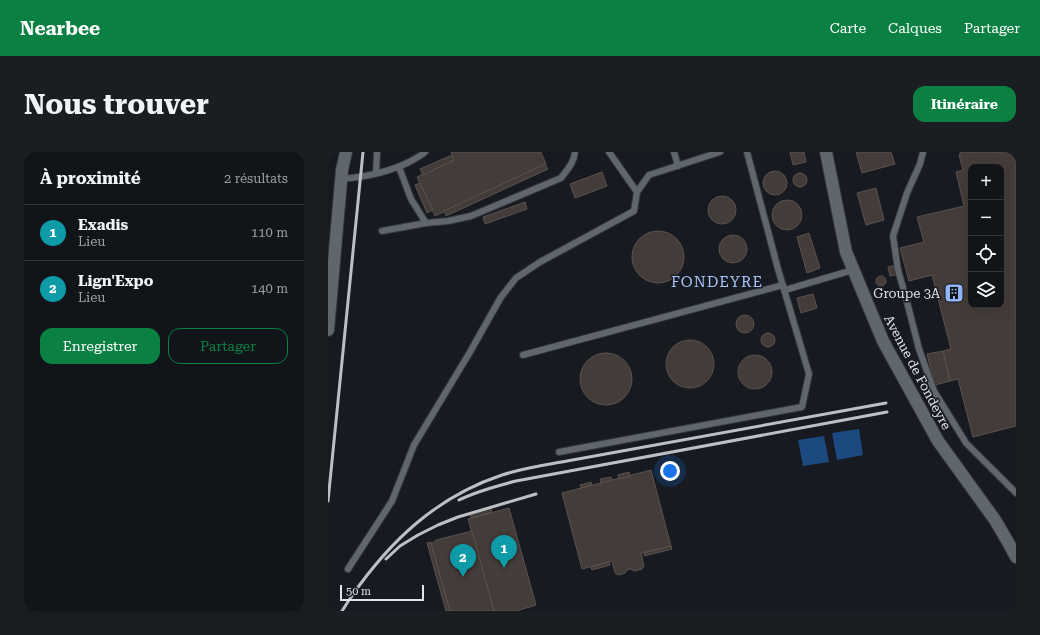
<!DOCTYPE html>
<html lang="fr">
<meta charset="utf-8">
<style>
:root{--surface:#111419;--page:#1a1d22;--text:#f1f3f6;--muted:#9c9ea2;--line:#303338;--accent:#0b8043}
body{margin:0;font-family:"Roboto Serif",serif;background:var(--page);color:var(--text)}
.controls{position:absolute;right:12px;top:12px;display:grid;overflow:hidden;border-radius:8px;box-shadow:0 4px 16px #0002}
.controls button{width:36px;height:36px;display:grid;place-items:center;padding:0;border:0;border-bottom:1px solid var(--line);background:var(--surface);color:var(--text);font:20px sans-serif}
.scale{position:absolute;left:12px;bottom:10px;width:84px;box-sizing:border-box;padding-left:4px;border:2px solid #e0e3e7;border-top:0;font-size:11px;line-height:14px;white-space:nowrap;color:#e0e3e7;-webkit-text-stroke:3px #171b21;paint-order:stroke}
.you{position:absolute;left:342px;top:319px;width:14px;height:14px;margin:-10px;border:3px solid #fff;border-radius:50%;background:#1a73e8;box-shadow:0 0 0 6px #1a73e833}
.badge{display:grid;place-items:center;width:26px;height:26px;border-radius:50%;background:var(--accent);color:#fff;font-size:13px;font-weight:700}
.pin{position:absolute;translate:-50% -33px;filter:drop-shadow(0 1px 2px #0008)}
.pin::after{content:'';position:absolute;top:21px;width:14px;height:12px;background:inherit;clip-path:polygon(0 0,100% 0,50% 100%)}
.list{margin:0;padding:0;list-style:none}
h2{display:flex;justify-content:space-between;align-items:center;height:52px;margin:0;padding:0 16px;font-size:17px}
h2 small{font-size:13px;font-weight:400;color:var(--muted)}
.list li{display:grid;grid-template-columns:26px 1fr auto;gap:12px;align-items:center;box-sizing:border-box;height:56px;padding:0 16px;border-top:1px solid var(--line)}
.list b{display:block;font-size:15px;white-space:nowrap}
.list p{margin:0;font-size:13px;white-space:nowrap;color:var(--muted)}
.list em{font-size:13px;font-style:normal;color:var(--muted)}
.actions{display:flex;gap:8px;padding:12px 16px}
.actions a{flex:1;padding:9px 0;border:1px solid var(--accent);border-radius:12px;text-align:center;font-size:14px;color:var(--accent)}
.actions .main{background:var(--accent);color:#fff}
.icon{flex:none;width:22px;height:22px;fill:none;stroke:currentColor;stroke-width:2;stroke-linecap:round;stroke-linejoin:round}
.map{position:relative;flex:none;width:688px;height:459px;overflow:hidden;border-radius:12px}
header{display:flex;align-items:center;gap:24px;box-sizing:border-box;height:56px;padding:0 20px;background:var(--accent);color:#fff}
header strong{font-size:19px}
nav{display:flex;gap:22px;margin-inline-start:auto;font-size:14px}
.intro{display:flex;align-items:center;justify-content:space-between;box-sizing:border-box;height:96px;padding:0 24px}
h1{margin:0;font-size:28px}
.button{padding:10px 18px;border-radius:12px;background:var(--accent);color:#fff;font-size:14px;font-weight:700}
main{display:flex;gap:24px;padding:0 24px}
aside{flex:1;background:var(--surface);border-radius:12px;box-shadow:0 4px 16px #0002}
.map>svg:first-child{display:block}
.water{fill:#1b4980}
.building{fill:#443c38;stroke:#5b524e;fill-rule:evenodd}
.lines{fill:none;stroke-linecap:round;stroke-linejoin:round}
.service-casing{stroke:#34373b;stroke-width:8}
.minor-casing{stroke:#34373b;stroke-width:14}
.service{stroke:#60666d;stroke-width:6}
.minor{stroke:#60666d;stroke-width:12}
.rail{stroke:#bcbfc4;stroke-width:3}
.labels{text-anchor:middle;stroke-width:3;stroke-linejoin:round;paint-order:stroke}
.poi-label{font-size:13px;fill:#e0e3e7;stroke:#171b21;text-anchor:end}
.street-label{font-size:13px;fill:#e0e3e7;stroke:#171b21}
.quarter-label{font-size:15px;letter-spacing:1px;fill:#a9c4f8;stroke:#171b21}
</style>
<header>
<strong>Nearbee</strong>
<nav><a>Carte</a><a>Calques</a><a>Partager</a></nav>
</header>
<div class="intro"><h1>Nous trouver</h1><a class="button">Itinéraire</a></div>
<main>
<aside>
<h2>À proximité<small>2 résultats</small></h2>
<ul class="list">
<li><span class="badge" style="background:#0f9aa8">1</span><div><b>Exadis</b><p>Lieu</p></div><em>110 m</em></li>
<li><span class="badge" style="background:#0f9aa8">2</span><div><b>Lign'Expo</b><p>Lieu</p></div><em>140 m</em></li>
</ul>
<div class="actions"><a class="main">Enregistrer</a><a>Partager</a></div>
</aside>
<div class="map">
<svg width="688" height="459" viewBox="0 0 688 459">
<rect width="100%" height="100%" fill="#171b21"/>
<g class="water">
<polygon points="531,277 535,303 509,308 504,281"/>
<polygon points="496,284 501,310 475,314 470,288"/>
</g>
<g class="building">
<polygon points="123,0 213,0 218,12 107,64 89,25 126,8"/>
<polygon points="462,0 476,0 478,10 465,13"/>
<polygon points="528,0 563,0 567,12 534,21"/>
<path d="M633,0H688V274L645,285L630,227L622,229L615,199L623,197L604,123L581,129L572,96L596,90L589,65L636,54L628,20L635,18L631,3ZM643,15H673V153H643Z"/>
<polygon points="124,3 126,8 95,23 92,17"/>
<polygon points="217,12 220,17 118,64 116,59"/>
<circle cx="447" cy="31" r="12"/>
<polygon points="274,20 279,34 247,46 242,32"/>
<circle cx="472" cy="28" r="7"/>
<polygon points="92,31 105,58 99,61 87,33"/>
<polygon points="548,36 556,68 538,73 529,41"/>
<circle cx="394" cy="58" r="14"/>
<circle cx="459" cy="63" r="15"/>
<polygon points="197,50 199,57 157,72 155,65"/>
<circle cx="330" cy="105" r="26"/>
<polygon points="481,81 492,116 479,121 469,85"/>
<circle cx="405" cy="97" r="14"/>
<polygon points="564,114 565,114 568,123 562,124 560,115"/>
<circle cx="553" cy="129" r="5"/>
<polygon points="485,142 489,156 473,161 469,146"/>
<circle cx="417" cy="172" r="9"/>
<circle cx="440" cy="188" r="7"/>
<circle cx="362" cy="212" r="24"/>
<polygon points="615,199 622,229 607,233 599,202"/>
<circle cx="278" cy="227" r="26"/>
<circle cx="427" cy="220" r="17"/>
<polygon points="323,318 343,394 313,401 316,414 314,417 306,419 303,417 299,418 297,421 291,423 287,421 284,409 254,417 234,341"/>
<polygon points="301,320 302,324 291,327 290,323"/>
<polygon points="283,325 284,328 273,331 272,327"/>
<polygon points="263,330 264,333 253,336 252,333"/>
<polygon points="163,356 164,360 143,366 142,362 143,361"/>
<polygon points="181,356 208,453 188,459 166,459 140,367"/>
<polygon points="144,379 166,459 122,459 103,392 108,388"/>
<polygon points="103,390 103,392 122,459 118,459 99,391"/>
<polygon points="343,394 344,397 316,404 316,401"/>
<polygon points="281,410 282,413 264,418 263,415"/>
</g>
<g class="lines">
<g class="service-casing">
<g id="service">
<polyline points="281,0 309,40"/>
<polyline points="346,0 350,14"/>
<polyline points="595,0 592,12 579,41 565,84 570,118 578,146 591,197 606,239 638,291 688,341"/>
<polyline points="71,15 83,47 98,71"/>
<polyline points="48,21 49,0"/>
<path d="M13,27C37,25 62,20 83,9C88,6 93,4 97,0"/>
<path d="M54,79L98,71L120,69L143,64L233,26C239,18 246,11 247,0"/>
<polyline points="457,138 525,118"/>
<polyline points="195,203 455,133"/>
<polyline points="231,300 474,255 481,222 450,117 419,0"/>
<polyline points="20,417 64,349 86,293 142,200 173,145 188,126 212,110 306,59 309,40 321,23 392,0"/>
</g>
</g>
<g class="minor-casing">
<g id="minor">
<polyline points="498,0 518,100 555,189 610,289 667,368 680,390 688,405"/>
<polyline points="0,178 14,18 18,0"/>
</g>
</g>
<use href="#service" class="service"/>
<use href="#minor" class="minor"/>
<g class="rail">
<path d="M131,348C149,339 169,334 188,329L559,260"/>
<polyline points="0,349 35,0"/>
<polyline points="58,407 72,394 90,383 110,373 130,365 208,342"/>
<path d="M23,445C62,389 108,345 174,323C195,316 217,313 239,309L558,251"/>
<polyline points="14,459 23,445 26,441"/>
</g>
</g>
<defs>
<g id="building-square" transform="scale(1)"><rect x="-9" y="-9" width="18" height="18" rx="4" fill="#93b7fd" stroke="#171b21"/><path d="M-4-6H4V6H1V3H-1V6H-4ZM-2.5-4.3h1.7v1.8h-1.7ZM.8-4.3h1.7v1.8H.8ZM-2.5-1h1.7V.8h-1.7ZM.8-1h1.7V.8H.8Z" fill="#111"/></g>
</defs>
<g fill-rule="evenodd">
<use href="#building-square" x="626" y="141"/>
</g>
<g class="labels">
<g class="poi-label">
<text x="612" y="146">Groupe 3A</text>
</g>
<g class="street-label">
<text transform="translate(590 220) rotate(62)" y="5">Avenue de Fondeyre</text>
</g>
<g class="quarter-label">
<text x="389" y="135">FONDEYRE</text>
</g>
</g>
</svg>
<div class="controls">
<button>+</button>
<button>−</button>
<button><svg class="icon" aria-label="locate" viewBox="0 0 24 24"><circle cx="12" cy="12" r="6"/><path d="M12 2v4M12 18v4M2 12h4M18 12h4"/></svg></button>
<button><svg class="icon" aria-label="layers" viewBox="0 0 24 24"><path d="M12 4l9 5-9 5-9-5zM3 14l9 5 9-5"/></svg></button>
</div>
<div class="scale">50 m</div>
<div class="you"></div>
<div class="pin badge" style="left:176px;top:416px;background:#0f9aa8">1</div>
<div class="pin badge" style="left:135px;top:425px;background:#0f9aa8">2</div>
</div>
</main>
